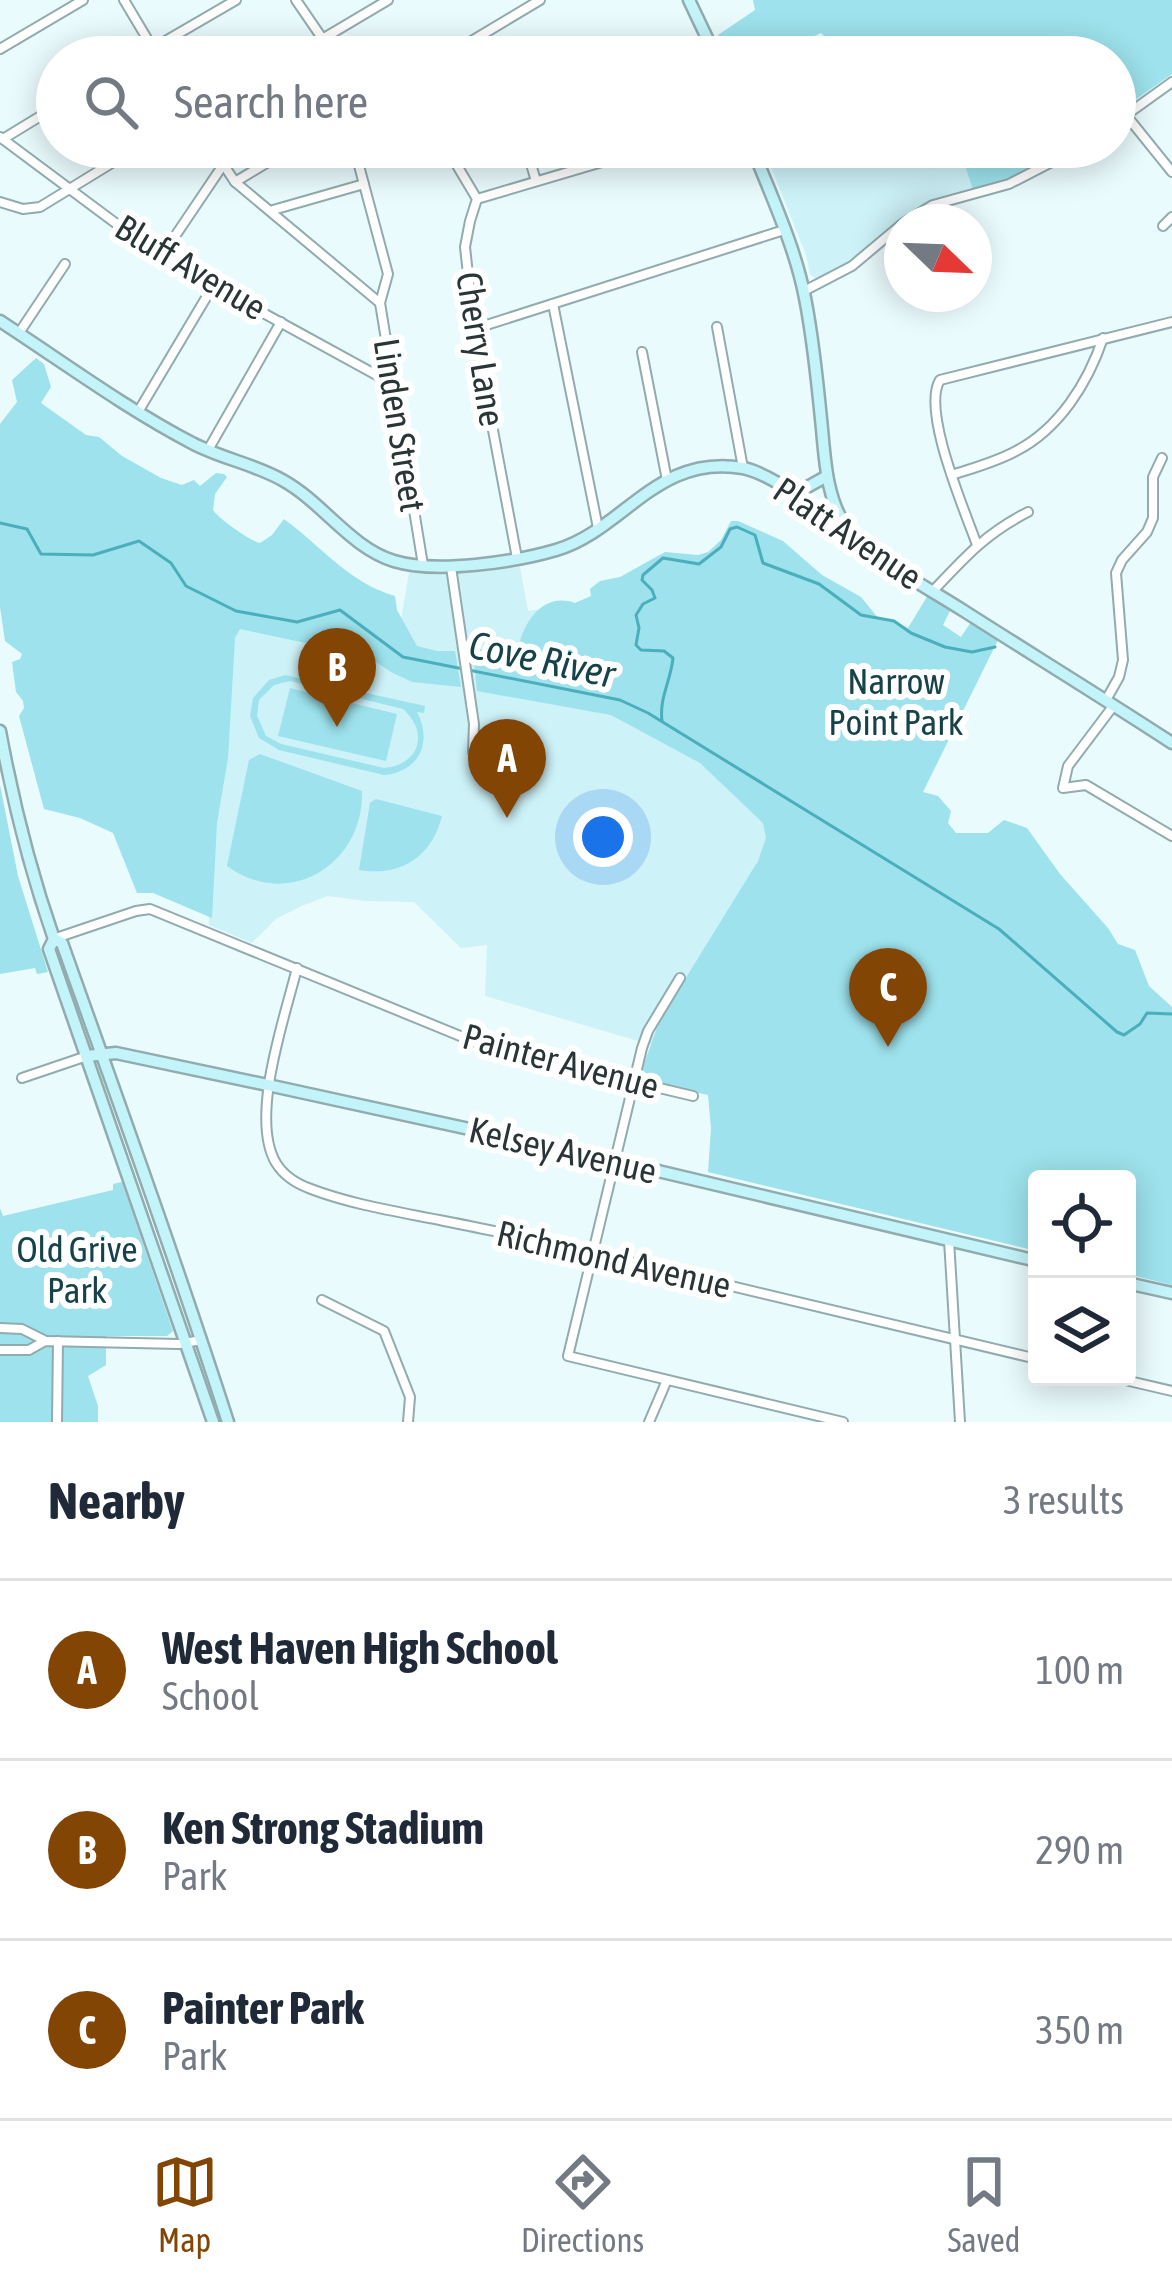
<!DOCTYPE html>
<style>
:root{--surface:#fff;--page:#f2f2f3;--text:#1f2937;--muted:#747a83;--line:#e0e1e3;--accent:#834504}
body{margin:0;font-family:"Asap Condensed",sans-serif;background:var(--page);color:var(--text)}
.controls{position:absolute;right:36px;bottom:36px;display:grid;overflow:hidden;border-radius:12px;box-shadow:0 6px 30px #0003}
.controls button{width:108px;height:108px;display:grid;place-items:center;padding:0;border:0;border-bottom:3px solid var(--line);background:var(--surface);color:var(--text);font:60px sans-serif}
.compass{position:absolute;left:884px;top:204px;width:108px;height:108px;border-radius:50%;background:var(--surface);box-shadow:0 6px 30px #0003;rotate:113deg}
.you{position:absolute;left:603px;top:837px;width:42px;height:42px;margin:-30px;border:9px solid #fff;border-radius:50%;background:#1a73e8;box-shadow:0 0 0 18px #1a73e833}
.badge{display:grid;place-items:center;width:78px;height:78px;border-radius:50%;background:var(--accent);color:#fff;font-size:39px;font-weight:700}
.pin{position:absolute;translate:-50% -99px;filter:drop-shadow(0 3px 6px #0008)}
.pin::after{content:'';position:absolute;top:63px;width:42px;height:36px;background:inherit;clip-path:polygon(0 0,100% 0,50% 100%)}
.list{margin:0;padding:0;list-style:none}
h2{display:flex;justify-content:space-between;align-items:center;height:156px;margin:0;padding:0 48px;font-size:51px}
h2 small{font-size:39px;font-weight:400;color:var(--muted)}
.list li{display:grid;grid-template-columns:78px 1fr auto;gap:36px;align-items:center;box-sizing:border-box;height:180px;padding:0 48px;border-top:3px solid var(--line)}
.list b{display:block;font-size:45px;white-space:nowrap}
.list p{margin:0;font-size:39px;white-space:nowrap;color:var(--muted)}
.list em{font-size:39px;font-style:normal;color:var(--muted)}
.icon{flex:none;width:66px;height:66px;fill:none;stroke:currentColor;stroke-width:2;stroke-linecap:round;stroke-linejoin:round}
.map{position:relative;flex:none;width:1172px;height:1422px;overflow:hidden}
.search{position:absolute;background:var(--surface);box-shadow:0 6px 30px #0003;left:36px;right:36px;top:36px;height:132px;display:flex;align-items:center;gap:30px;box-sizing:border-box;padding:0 42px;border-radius:66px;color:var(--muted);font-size:45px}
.sheet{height:696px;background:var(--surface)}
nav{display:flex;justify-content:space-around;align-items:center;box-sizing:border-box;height:168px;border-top:3px solid var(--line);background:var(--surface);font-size:33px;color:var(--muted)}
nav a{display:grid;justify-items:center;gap:6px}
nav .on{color:var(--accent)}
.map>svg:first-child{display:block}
.built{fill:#cdf2f8}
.green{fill:#9de2ec;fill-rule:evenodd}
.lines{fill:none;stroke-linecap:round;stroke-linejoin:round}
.stream{stroke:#4baebc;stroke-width:3}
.street-casing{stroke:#91abae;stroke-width:12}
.secondary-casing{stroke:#91abae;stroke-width:15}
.street{stroke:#fff;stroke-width:8}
.secondary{stroke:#c3f4fa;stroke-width:10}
.labels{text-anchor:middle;stroke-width:12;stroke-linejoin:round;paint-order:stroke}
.street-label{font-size:36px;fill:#2a3537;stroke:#fff}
.park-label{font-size:36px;fill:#164349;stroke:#fff}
.water-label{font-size:39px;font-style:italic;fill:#164349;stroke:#fff}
</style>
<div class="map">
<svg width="1172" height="1422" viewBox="0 0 1172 1422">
<rect width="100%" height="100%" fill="#eafbfd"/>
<g class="built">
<polygon points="763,147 1039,147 1008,178 935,198 910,211 849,262 817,279 810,274 806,255"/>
<polygon points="520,567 528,611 543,609 803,761 672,1051 485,996 487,945 461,948 414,902 365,901 328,896 304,905 276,919 252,943 209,925 208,895 231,626 399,632 409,572 470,572"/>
</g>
<g class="green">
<polygon points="753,0 1172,0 1172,74 1115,114 1115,57 847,57 821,33 768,57 728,57 718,35 755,10"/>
<polygon points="959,147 1067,147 1017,175 973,190"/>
<path d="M36,358L44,364L51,387L41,403L86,435L99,437L122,456L161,478L182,485L194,480L200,486L216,473L224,474L227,477L215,494L213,510C218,518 250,541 260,543L272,535L284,519C321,546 349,583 395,596L397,610L417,646L437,651H455L461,687L412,682L391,672L367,656L240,629L235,638L228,758L217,823L212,918L153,893H137L113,833L80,818L44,809L19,716L24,708L23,701L16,692L12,662L20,659L22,654L5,641L0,607V424L17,402L12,380Z"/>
<path d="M731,521H738L783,541L822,575L861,597L879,619L894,621L908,628L928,595L951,609L943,625L961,637L971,622L999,638L923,792L938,796L951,811L948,823L956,833H988L1004,820L1027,828L1060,874L1108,928L1118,944L1135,950L1149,986L1172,1007V1285L1127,1274V1179H1037V1251L708,1172L711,1128L708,1095L638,1080L657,1028L671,1002L758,861L766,838L763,823L700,763L611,715L477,691L473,651L520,641C528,615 547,593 575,603L591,596L590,589L600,581L620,577L665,552L698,555L708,552L721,540Z"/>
<path d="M285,675L425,706L424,713L417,712C433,742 419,772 384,775L279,750L259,738L250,716L253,698L269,680ZM290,681L403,709C430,733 419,765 384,768L281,744L266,736L257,716L259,700L274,685Z"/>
<polygon points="290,688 397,714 386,761 278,736"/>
<path d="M260,754L362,791C364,864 289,911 227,866L249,760Z"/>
<polygon points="0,785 18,876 48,972 37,974 35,968 0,974"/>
<path d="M376,799L442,816C432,857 400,877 359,870L370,803Z"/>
<polygon points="122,1182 173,1331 167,1336 106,1336 106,1365 88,1376 98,1406 98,1422 0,1422 0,1208 3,1216 113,1190 113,1184"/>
</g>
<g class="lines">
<g class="stream">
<polyline points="0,523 27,529 41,554 93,555 139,541 171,563 186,586 236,611 297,622 340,610 403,657 620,700 648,713 999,929 1117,1032 1124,1035 1140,1024 1147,1013 1172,1014"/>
<path d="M662,721C659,698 671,680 673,658L664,651L641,650L636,645L639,628L636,615L643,604L655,598L652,590L642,580L643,575L663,558L699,564L721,547L730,529L737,527L755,535L763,563L819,584L861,615L894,621L911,633L945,647L972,652L995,647"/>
</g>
<g class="street-casing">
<g id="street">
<polyline points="124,0 158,57"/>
<polyline points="296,0 335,57"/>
<polyline points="0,49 83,0"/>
<polyline points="138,57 236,0"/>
<polyline points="292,57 388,0"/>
<polyline points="445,57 540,0"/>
<polyline points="1126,115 1172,172"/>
<polyline points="1115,123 1172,82"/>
<polyline points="0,137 161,257 391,383"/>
<polyline points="3,139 57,106"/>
<polyline points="212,147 235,182 380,303"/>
<polyline points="354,147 388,274 380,303 423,565"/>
<polyline points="446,147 477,199 470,221 465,247 474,329 517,558"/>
<polyline points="526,147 536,181"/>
<polyline points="235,182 293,147"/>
<polyline points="477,199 653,147"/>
<polyline points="0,202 23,209 40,207 138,147"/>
<polyline points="273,210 364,184"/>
<polyline points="905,222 933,205 1009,184 1081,147"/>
<polyline points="1163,226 1172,217"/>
<polyline points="161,257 223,165"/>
<polyline points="804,291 852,266 902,224"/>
<polyline points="553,304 598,528"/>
<polyline points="717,327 743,468"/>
<polyline points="474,329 784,230"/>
<polyline points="19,333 65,264"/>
<polyline points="642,352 667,480"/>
<polyline points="138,412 213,286"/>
<polyline points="208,450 281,322"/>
<path d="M952,475C973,468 996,462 1016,451C1059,429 1088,383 1103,338"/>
<path d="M977,545C965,511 921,410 940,380L1172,322"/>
<polyline points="451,567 474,724 473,752"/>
<path d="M933,591C964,558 986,533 1028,512"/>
<polyline points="1106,700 1119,677 1123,660 1116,573 1122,560 1147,532 1153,518 1153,477 1162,458"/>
<polyline points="1114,705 1068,766 1063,788 1086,785 1172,836"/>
<polyline points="56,938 136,911 150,909 487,1047 693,1096"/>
<path d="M297,968C285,1017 249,1118 276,1163C284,1176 297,1184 311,1189C353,1205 400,1212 444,1221C486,1229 527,1238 568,1247C725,1283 881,1322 1037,1359"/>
<polyline points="680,978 648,1031 642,1048 568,1356 843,1422"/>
<polyline points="22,1078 87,1056"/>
<polyline points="949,1240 960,1422"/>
<polyline points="322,1300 384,1331 410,1397 408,1422"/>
<polyline points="0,1328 22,1329 44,1340"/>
<polyline points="0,1350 29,1350 45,1341 179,1344 201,1340"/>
<polyline points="1112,1377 1172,1391"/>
<polyline points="57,1422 58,1341"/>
<polyline points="649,1422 667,1380"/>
</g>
</g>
<g class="secondary-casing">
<g id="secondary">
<polyline points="689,0 716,57"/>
<path d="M752,147C771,196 795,246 805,298C813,338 817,378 821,419C825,456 825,495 846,527"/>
<path d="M0,321C63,362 125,408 192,443C222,459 255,464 284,481C323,503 351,548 394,561C436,574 515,562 556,550C624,530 657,453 743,468C779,475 842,529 872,552C901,574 934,592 964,611C1033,655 1103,698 1172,743"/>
<polyline points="793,495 827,476"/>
<path d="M0,731C13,802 30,870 54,939L62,943C119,1103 176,1261 228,1422"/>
<polyline points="54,939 49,949 213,1422"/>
<polyline points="87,1056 116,1053 277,1087 616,1161 1037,1261"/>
<polyline points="1127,1283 1172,1293"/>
</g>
</g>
<use href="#street" class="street"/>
<use href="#secondary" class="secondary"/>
</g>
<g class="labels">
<g class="street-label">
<text transform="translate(191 267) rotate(31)" y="13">Bluff Avenue</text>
<text transform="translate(481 349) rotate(81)" y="13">Cherry Lane</text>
<text transform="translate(400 425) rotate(81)" y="13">Linden Street</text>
<text transform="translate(848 533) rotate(34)" y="13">Platt Avenue</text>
<text transform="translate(561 1061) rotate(15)" y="13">Painter Avenue</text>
<text transform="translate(563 1150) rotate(13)" y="13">Kelsey Avenue</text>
<text transform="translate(614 1259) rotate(13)" y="13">Richmond Avenue</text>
</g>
<g class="park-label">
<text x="896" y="694">Narrow<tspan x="896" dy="41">Point Park</tspan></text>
<text x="77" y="1262">Old Grive<tspan x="77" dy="41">Park</tspan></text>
</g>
<g class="water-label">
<text transform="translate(542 659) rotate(12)" y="14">Cove River</text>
</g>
</g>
</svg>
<div class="controls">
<button><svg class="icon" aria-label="locate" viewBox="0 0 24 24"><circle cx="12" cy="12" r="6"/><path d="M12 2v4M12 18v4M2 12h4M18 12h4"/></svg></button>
<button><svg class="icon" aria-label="layers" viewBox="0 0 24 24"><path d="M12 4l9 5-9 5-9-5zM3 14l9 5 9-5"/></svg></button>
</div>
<svg class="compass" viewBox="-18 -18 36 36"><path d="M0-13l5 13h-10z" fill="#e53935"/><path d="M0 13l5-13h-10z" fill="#747a83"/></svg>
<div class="you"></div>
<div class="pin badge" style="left:507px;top:818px">A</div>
<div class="pin badge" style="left:337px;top:727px">B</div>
<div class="pin badge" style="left:888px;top:1047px">C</div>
<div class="search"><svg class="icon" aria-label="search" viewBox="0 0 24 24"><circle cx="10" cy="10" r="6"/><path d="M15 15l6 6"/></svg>Search here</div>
</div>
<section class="sheet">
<h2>Nearby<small>3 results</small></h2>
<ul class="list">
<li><span class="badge">A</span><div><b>West Haven High School</b><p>School</p></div><em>100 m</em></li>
<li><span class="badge">B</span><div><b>Ken Strong Stadium</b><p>Park</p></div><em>290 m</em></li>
<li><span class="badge">C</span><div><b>Painter Park</b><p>Park</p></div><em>350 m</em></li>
</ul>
</section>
<nav>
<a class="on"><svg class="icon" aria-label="map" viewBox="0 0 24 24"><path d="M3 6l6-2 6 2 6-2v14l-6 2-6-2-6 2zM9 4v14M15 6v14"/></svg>Map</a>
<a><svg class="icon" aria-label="directions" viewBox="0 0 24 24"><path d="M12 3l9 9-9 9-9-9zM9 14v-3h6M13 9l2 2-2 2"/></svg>Directions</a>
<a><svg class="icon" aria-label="saved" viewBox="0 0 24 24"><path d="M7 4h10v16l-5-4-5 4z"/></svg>Saved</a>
</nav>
